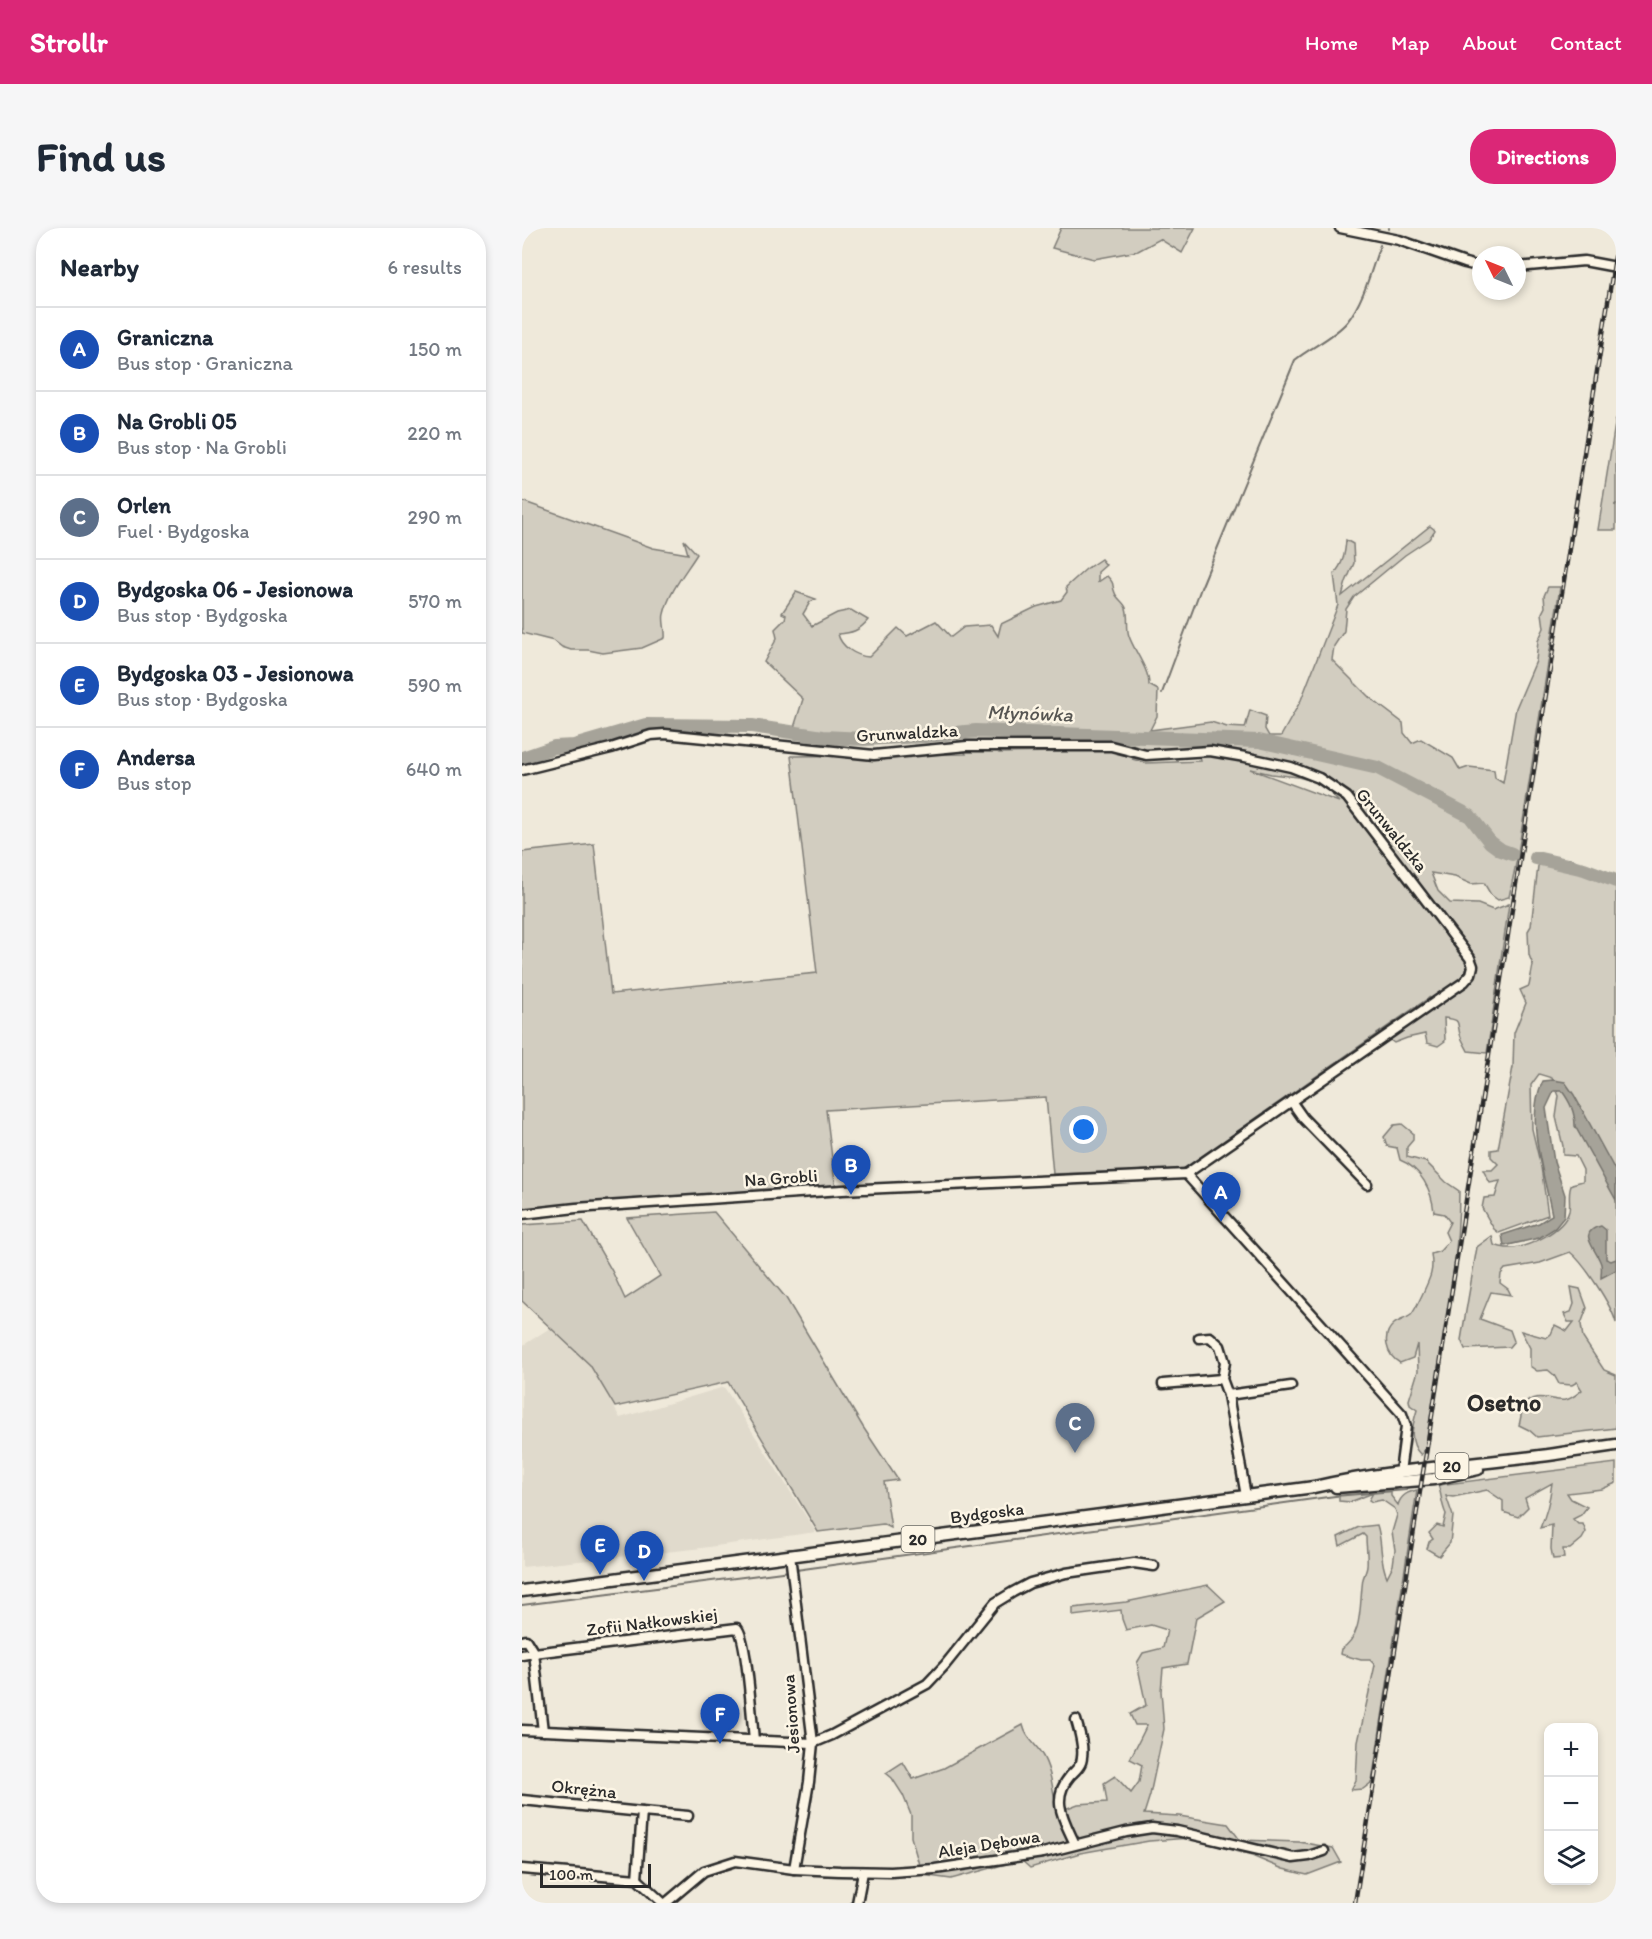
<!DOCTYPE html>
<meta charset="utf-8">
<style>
:root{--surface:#fff;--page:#f6f6f7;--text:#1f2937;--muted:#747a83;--line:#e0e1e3;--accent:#db2777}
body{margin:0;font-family:Itim,sans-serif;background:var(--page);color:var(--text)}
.controls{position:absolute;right:18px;bottom:18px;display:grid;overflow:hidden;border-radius:12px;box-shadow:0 3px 9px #0003}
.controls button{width:54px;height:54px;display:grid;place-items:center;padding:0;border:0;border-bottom:2px solid var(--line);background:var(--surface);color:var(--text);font:30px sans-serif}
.compass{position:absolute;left:950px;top:18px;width:54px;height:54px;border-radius:50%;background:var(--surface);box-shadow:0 3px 9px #0003;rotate:313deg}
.scale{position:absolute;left:18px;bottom:15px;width:111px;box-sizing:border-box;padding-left:6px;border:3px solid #2b2b2b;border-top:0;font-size:16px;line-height:21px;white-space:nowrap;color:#2b2b2b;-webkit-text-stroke:4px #fcf5e5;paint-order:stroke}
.you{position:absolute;left:562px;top:902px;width:21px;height:21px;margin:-15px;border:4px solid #fff;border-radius:50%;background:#1a73e8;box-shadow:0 0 0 9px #1a73e833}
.badge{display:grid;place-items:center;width:39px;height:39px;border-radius:50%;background:var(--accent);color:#fff;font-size:20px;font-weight:700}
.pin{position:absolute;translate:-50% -50px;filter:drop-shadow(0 2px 3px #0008)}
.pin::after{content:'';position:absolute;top:32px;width:21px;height:18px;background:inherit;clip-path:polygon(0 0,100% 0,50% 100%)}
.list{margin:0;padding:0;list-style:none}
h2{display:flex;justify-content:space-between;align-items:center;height:78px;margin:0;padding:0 24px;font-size:26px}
h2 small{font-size:20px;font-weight:400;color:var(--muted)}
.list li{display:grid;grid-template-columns:39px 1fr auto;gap:18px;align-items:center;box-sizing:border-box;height:84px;padding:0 24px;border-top:2px solid var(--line)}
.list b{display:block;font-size:22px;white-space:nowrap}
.list p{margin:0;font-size:20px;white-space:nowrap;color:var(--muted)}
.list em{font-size:20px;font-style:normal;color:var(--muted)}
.icon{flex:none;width:33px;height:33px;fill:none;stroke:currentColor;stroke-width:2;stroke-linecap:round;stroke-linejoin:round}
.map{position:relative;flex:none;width:1094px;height:1675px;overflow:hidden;border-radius:24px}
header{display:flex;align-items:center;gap:36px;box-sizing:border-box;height:84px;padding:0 30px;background:var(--accent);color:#fff}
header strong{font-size:28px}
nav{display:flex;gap:33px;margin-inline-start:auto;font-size:21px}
.intro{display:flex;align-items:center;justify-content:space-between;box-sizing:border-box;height:144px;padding:0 36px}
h1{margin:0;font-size:42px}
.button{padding:15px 27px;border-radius:24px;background:var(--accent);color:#fff;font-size:21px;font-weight:700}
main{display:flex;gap:36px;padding:0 36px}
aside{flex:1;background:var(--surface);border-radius:24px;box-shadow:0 3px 9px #0003}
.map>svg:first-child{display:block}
.built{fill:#e0dacc}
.green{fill:#d2cdc0;stroke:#7e7c76;stroke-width:1.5;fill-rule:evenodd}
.water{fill:#a6a399;stroke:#75736d;stroke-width:1.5}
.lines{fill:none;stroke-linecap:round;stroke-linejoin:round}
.stream{stroke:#75736d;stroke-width:2}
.river{stroke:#a6a399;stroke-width:14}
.minor-casing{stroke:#2b2b2b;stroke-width:13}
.major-casing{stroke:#2b2b2b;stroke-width:15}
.minor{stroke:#fcf5e5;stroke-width:8}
.major{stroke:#fcf5e5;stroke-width:10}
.rail-casing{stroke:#2b2b2b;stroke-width:4.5}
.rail{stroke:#fcf5e5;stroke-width:2;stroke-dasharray:7;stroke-linecap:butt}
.labels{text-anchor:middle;stroke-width:5;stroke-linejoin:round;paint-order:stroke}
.shield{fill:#fcf5e5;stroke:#6a6863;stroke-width:1.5}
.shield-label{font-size:16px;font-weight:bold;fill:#2b2b2b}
.street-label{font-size:18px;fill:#2b2b2b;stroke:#fcf5e5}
.water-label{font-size:20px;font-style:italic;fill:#565552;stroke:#fcf5e5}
.district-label{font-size:24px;font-weight:bold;fill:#2b2b2b;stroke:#fcf5e5}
</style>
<header>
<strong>Strollr</strong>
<nav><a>Home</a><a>Map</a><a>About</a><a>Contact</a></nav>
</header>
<div class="intro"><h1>Find us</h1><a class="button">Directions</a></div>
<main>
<aside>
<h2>Nearby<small>6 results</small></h2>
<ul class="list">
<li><span class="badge" style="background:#1a4fb4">A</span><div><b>Graniczna</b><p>Bus stop · Graniczna</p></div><em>150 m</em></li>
<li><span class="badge" style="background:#1a4fb4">B</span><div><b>Na Grobli 05</b><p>Bus stop · Na Grobli</p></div><em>220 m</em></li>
<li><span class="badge" style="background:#5c6f8a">C</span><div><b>Orlen</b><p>Fuel · Bydgoska</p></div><em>290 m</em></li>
<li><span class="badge" style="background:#1a4fb4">D</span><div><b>Bydgoska 06 - Jesionowa</b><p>Bus stop · Bydgoska</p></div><em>570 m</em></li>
<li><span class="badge" style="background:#1a4fb4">E</span><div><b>Bydgoska 03 - Jesionowa</b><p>Bus stop · Bydgoska</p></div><em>590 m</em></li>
<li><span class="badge" style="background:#1a4fb4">F</span><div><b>Andersa</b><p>Bus stop</p></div><em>640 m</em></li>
</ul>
</aside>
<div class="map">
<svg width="1094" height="1675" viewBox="0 0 1094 1675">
<rect width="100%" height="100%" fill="#efe9da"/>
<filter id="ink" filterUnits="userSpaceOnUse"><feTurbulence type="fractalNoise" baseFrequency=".0167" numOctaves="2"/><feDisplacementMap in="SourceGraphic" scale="12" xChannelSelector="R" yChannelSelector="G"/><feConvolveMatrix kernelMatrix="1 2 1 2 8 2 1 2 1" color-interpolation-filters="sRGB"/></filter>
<g filter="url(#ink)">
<polygon class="built" points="28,1100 68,1137 98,1190 202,1159 294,1304 172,1321 0,1339 0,1118"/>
<g class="green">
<polygon points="539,0 673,0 660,25 638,11 616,23 572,31 530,20"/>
<polygon points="1094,190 1094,302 1076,302"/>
<path d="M0,273L131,320L166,326L162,312L175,326C163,345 147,364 142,386C140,393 144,402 143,410L120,420L81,425L66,422H49L40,419L32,413L0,405Z"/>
<path d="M908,298L913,302L907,311L883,327L832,369L824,381L822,403L812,418L810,432L847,469L881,495L882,505L890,515L899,511L931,530L938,542L947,539L972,542L973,550L981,555L994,480L1014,433L1016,413L1022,400L1020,385L1023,379L1022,368L1026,359H1038L995,631L987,669L976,672L969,667L962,655L949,656L933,649L909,645L916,663L928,675L956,676L971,682L987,676L965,825L946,823C944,819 941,814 939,809C933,794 942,792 922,790L923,813L916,818L905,815L903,806L885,810L872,815L864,809L866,804L908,769L661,941L531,946L524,869L304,882L314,962L0,983V624L72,616L89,766L295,745L269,528L444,526L434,509L379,515H334L269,509L281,471L242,434L255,410L253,401L263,391L264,387L260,385L274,364L294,371L288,374L281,386L290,398L315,385L329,382L346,392C337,403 330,405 316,406C319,419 334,428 347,429L376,400L385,408L414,393L429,409L442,399L469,397L476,408L479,396L514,379L539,372L545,364L544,359L564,341L579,331L584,337L576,344V354L585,348C594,357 589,356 593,365C595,371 602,374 604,380C607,390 604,400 607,408C612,423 627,441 627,457L636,462L635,488L628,502L689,494L705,499L723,500L728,482L744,488L743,501L747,508H759L779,472L816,377L812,346C821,336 823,326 824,312L831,316L832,335L824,354L820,368ZM535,516L538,524L478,525L488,518ZM659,522L678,529L679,533L624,535L610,531L629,530ZM728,541L749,546L776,549L798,555L817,574Z"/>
<path d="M1026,629L1048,631L1094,647V1095C1090,1078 1062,1035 1048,1024L1018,1035L983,1041L979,1046L978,1055L986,1061L989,1067L969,1064L958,1091L988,1102L992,1113L987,1119L943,1121L939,1112L955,1019L970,1008L972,1017C976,1018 981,1020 986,1020C1004,1021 1042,1003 1047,983C1049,974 1045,964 1050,956L1061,953V942L1054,928L1041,927V918L1034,889L1037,868L1030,850L1017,846L1009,857L1010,901L1019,939L1026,987L977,1005L972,1001L960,980L962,970L973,969L978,953L968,955L961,942H970L976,936L969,929V922L976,921L991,839L992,805L1004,775L998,762L1007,758L1011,737L1007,727L1006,703L1009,698L1016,638Z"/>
<path d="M880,896L891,905V912L885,919V929L904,934L924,954L937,963C937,1049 916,1136 903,1221L899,1227C886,1215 890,1198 895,1182L888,1177L887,1172L896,1143L895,1116L891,1130L878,1135C864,1127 859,1107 872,1096C877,1092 884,1091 889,1087C893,1083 908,1051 909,1045C911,1038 910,1033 909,1026L918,1023L927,1013L923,1004L928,994L922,986L912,984C910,963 899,940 878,932L875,920L865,918L862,909L872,897Z"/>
<polygon points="192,984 264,1070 341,1199 376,1252 362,1254 369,1300 361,1296 296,1304 206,1154 93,1179 68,1137 0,1073 0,997 61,993 90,1043 103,1071 138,1048 105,990"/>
<path d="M1049,1059L1058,1061L1065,1080L1059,1096L1061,1110L1082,1142L1094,1147V1200L1015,1209L1007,1202L997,1197C999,1191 999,1183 1002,1178C1010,1162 1032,1174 1043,1172C1050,1171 1055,1166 1060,1162L1055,1154L1050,1157L1037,1156L1032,1147L1026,1142L1015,1143L1008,1138V1120L999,1103L1024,1110L1029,1106L1033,1097L1045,1103L1052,1094H1046L1042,1086L1049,1084L1052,1076Z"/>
<path d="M1094,1235V1255L1080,1261L1045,1265L1049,1271L1065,1279L1059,1287L1051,1291L1056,1296H1061L1064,1304L1060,1311L1048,1321H1041L1042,1330L1031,1331L1029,1321L1030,1297L1018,1300C1025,1285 1028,1271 1030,1255L1003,1270L1006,1279L996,1289L981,1284V1273L965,1262L931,1269L924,1268L931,1288L928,1315L917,1328L905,1321L907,1314L911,1311L907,1305L915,1297L921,1299L924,1286C919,1276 920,1267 916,1257Z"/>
<path d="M855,1257L880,1258L869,1264V1268L876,1277C879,1267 886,1264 895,1262L850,1554L841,1561L829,1562L834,1552L836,1514L853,1437L848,1432H839L818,1426L819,1421C842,1408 837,1374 841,1351C842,1347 845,1342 845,1338C846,1329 844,1318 844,1309L841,1306L818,1318L816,1309L837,1299L855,1297C861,1315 857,1332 865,1349L871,1337L873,1322L870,1304L875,1287L873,1281L860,1272L850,1274L847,1272L851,1265L828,1274L817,1273V1264L837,1263Z"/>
<path d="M686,1357L703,1373L674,1390L665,1436L641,1440L639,1463L642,1501L628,1567L622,1586L657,1588L706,1596L718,1612L777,1614L811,1620L819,1634L785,1647L761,1641L730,1628L668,1610L627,1613L558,1625L508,1640L499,1632L429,1651L400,1647L389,1609V1587L381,1567L370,1550L364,1545L381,1534L391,1551L422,1540L501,1497C504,1510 512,1514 519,1525C530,1542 531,1565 535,1584L556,1576L585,1574L582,1555L593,1548L609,1565L617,1554L620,1537L608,1531L625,1497H613L608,1486L624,1477L615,1435L621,1425L641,1420L645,1402L629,1397L604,1402L600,1391L599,1382L551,1388V1380L604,1374Z"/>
</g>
<g class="water">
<path d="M1031,852L1043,854L1052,867L1094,944V972L1053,898C1053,884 1048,874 1040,863H1032L1024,880L1032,934L1043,967L1042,989L1033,1000L1017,1010L982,1018L980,1007L1017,995L1030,987C1023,948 1002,889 1021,853Z"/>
<path d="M1079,998L1084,1002V1031L1089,1033L1094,1031V1042L1079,1050C1079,1045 1080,1040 1079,1036C1075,1021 1053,1004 1079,998Z"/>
</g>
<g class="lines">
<g class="stream">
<polyline points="867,1 867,0"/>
<polyline points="1093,277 1094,276"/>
<path d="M640,465L679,360L773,132C789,119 811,110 825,94C842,73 849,42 858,17"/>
<polyline points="274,1342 813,1268 884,1262"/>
<polyline points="0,1377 268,1343"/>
</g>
<g class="river">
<polyline points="0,530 32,519 52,518 124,497 230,498 301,509 342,511 402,508 454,503 737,513 856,540 948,588 968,614 979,622 990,626"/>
<polyline points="1014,630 1062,641 1094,653"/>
</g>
<g class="minor-casing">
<g id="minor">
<polyline points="818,0 877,12 943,35 959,39"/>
<polyline points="995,39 1062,33 1094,39"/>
<polyline points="0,542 89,520 129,507 143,506 352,527 445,518 589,518 624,527 688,523 723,529 769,539 797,550 825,569 948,730 951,738 949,746 942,754 664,946"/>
<polyline points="769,873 781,890 845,956"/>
<polyline points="664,946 880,1186 884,1198 878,1244 875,1247"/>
<polyline points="0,986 54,980 320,962 664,946"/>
<polyline points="677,1110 688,1109 698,1118 703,1134 700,1151 706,1167 724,1268"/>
<polyline points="641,1156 700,1151"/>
<polyline points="706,1167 769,1158"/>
<polyline points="268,1327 291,1515 287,1554 272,1641"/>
<polyline points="0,1413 4,1412 12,1425 0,1427"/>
<polyline points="0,1502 291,1515 310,1507 405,1456 423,1437 473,1375 491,1364 508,1355 544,1345 612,1335 632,1338"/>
<path d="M21,1503L12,1425L215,1400C225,1409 230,1494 232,1512"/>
<polyline points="0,1572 120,1584 115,1651"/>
<polyline points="120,1584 166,1588"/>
<path d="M553,1616C542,1592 528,1571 548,1548C554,1542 560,1537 560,1529C562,1517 557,1503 554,1492"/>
<polyline points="0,1641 115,1651 141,1675"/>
<polyline points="144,1675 182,1643 213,1633 272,1641 318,1643 369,1644 413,1641 521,1625 604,1604 630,1600 655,1603 771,1630 787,1628 802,1623"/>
<polyline points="335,1675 341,1644"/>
</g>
</g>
<g class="major-casing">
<g id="major">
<polyline points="814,1259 912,1251 956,1241"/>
<path d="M0,1363L792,1259C861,1243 932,1238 1002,1230C1033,1227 1063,1221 1094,1217"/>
</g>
</g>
<use href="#minor" class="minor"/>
<use href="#major" class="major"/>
<g class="rail-casing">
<polyline id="rail" points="833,1675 1094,23"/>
</g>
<use href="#rail" class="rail"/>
</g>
</g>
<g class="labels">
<g class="shield">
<rect x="913.5" y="1225" width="33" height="26" rx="4.5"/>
<rect x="379.5" y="1298" width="33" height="26" rx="4.5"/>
</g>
<g class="shield-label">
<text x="930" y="1244">20</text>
<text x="396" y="1317">20</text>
</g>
<g class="street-label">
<text transform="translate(385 505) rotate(-3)" y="6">Grunwaldzka</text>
<text transform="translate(870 602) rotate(51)" y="6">Grunwaldzka</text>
<text transform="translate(259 950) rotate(-4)" y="6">Na Grobli</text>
<text transform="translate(465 1285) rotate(-7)" y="6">Bydgoska</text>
<text transform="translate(130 1394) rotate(-7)" y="6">Zofii Nałkowskiej</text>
<text transform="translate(269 1486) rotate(-94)" y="6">Jesionowa</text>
<text transform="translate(62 1561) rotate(6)" y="6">Okrężna</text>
<text transform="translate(467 1616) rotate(-9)" y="6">Aleja Dębowa</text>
</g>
<g class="water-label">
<text transform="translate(508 485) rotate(2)" y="7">Młynówka</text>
</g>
<g class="district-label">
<text x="982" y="1183">Osetno</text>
</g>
</g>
</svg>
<div class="controls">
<button>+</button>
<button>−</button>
<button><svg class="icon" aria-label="layers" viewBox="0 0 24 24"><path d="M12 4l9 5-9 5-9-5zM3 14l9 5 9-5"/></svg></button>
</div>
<svg class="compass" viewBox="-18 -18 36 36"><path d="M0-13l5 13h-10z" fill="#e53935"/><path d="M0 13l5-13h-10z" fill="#747a83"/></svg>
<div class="scale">100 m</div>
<div class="you"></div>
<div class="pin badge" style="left:699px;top:994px;background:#1a4fb4">A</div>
<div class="pin badge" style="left:329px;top:967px;background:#1a4fb4">B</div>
<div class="pin badge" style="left:553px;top:1225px;background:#5c6f8a">C</div>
<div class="pin badge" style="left:122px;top:1353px;background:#1a4fb4">D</div>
<div class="pin badge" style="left:78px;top:1347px;background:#1a4fb4">E</div>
<div class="pin badge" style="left:198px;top:1516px;background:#1a4fb4">F</div>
</div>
</main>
